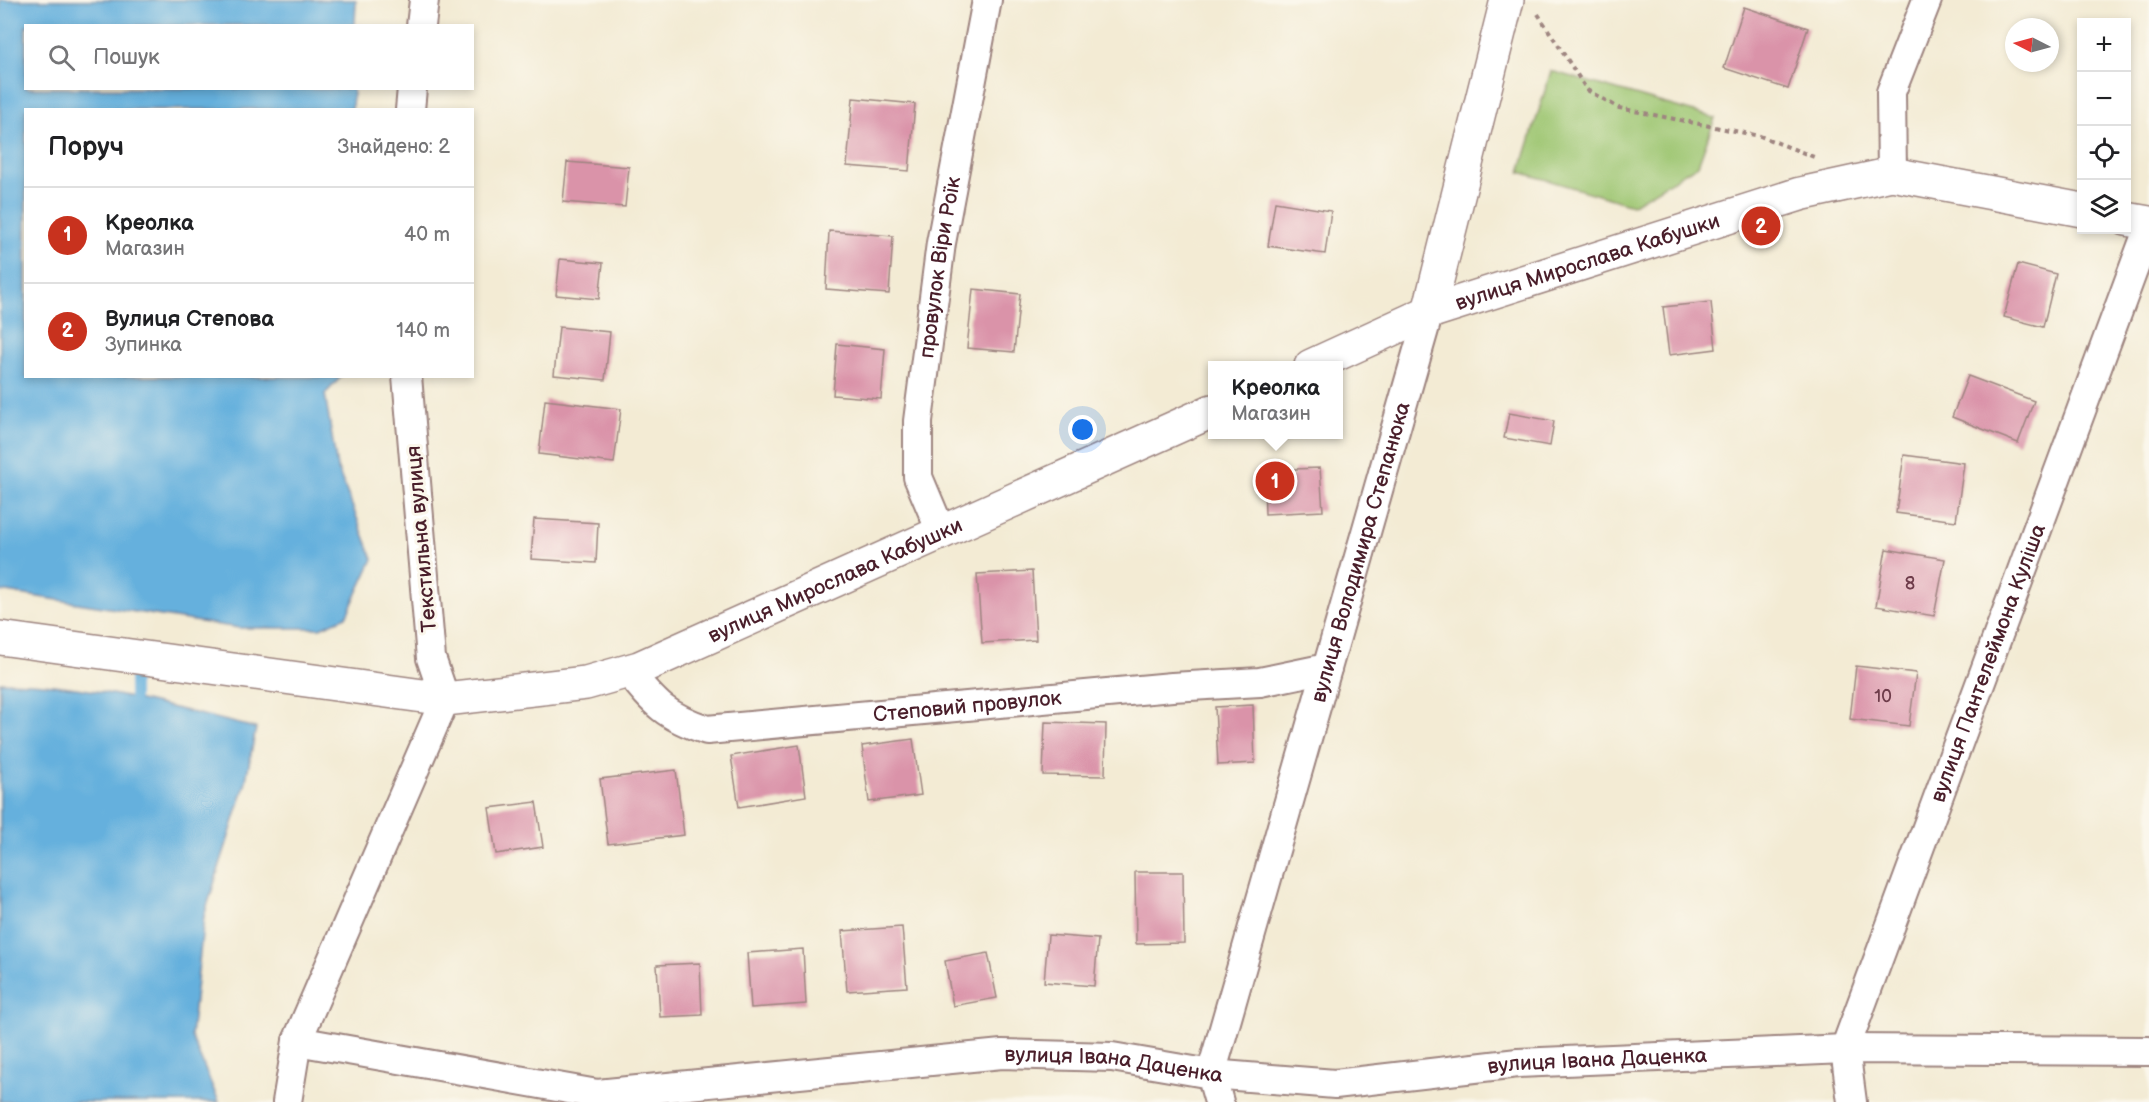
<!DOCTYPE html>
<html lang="uk">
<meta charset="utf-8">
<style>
:root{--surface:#fff;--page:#f6f6f6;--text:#202124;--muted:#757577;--line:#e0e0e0;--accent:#c8321e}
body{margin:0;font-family:"Balsamiq Sans",sans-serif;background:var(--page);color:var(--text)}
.controls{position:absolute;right:18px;top:18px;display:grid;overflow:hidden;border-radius:0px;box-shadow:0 3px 9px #0003}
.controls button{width:54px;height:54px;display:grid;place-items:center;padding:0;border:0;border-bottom:2px solid var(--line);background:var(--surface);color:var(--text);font:30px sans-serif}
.compass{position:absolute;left:2005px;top:18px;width:54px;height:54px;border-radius:50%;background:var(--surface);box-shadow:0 3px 9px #0003;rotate:276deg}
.you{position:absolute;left:1083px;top:430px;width:21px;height:21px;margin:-15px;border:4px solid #fff;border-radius:50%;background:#1a73e8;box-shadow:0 0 0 9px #1a73e833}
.badge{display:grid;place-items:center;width:39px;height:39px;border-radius:50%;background:var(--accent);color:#fff;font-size:20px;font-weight:700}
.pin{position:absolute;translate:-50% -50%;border:3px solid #fff;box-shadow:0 2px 6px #0006}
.popup{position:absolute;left:1208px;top:361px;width:135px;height:78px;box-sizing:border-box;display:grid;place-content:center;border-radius:0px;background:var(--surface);filter:drop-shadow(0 2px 4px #0005);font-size:20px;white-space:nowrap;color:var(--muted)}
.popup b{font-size:22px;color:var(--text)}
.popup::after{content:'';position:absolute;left:50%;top:100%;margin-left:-12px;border:12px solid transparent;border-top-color:var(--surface)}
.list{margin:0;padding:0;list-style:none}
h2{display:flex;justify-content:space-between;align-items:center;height:78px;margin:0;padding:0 24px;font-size:26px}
h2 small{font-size:20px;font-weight:400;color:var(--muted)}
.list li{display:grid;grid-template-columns:39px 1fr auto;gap:18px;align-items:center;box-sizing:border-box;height:96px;padding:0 24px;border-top:2px solid var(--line)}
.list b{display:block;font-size:22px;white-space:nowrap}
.list p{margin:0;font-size:20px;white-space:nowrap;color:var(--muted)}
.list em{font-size:20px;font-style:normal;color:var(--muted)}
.icon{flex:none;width:33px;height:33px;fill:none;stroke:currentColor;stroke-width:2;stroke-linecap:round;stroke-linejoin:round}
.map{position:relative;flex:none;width:2149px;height:1102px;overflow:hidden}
.search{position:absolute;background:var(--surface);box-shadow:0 3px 9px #0003;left:24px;top:24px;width:450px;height:66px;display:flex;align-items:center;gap:15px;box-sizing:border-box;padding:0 21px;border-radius:0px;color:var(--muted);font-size:22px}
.panel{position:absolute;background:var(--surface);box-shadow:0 3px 9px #0003;left:24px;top:108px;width:450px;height:270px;border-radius:0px}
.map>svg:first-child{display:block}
.green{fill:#9ec672;stroke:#74724e;stroke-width:1.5}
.water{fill:#65b0dd;stroke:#586884;stroke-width:1.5}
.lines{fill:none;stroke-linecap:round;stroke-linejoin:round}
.stream{stroke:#65b0dd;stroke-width:10}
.building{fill:#da93a9}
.street-casing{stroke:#9e8580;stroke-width:32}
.secondary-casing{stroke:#9e8580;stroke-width:36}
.path{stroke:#9e8580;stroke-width:4;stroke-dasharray:4.5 4.5;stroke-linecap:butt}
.street{stroke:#fff;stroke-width:28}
.secondary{stroke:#fff;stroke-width:33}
.labels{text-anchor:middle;stroke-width:6;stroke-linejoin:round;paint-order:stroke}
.number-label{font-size:18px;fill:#6e3c4a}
.street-label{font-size:21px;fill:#4a1f2b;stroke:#fbf7ec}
</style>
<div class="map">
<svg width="2149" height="1102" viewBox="0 0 2149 1102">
<rect width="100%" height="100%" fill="#fbf7ec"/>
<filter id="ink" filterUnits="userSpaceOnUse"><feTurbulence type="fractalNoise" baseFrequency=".0167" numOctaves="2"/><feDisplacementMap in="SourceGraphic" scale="12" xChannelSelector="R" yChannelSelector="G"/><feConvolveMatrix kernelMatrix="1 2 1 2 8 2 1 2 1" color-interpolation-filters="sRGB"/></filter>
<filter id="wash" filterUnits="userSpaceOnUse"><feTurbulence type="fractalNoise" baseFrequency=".008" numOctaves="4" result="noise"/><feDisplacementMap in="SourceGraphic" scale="24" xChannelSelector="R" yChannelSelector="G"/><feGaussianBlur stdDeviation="1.35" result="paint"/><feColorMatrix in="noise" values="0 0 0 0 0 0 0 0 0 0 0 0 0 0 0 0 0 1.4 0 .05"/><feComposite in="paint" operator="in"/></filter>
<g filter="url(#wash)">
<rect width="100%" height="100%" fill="#f3ebd4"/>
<polygon class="green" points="1551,71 1715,118 1698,165 1632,205 1520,172"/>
<g class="water">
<polygon points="0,0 356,0 355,25 26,26 26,88 353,89 352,109 26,110 26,376 341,377 325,394 337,467 373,559 346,617 320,628 239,628 0,591"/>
<path d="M0,682C87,682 172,708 256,728L245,785L204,916L191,1036L219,1102H0Z"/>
</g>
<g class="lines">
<polyline class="stream" points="134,698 134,659"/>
</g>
<g id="blocks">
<g class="building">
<polygon points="1744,7 1808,28 1788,89 1724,68"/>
<polygon points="853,98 915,104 909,171 847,166"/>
<polygon points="567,162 629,167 625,207 563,202"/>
<polygon points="1275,202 1331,211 1325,254 1268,246"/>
<polygon points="829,231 893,236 889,294 826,289"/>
<polygon points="560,259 603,263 599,299 556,295"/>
<polygon points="2018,264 2056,274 2043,327 2004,317"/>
<polygon points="973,289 1020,294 1014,352 967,348"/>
<polygon points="1711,302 1716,349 1669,355 1663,307"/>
<polygon points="559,327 610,332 605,380 554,375"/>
<polygon points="837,344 885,349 881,399 833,395"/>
<polygon points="1968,376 2034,401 2018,443 1952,417"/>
<polygon points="545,400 621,409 614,463 539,454"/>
<polygon points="1509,413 1554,421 1550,446 1504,438"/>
<polygon points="1904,455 1964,463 1956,521 1896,513"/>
<polygon points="1320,468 1323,511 1265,514 1264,478 1294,476 1294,469"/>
<polygon points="534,519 598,523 596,563 531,559"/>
<polygon points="1886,549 1945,559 1934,616 1876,606"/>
<polygon points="1032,571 1036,640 982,643 977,574"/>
<polygon points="1856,666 1916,673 1909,726 1850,719"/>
<polygon points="1253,705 1255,763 1218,765 1215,707"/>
<polygon points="1045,722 1106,724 1105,776 1043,775"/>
<polygon points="913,739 921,795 869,802 862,746"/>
<polygon points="799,745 806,796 739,807 731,756"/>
<polygon points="676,770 684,835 608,844 600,779"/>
<polygon points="536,802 543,847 496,854 489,808"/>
<polygon points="1135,872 1183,872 1184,943 1136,944"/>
<polygon points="902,927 907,987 847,991 842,931"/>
<polygon points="1048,935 1098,939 1094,986 1044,982"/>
<polygon points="803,949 806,1004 751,1008 747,953"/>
<polygon points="988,953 997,998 953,1006 945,961"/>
<polygon points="700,963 702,1015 660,1017 657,965"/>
</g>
</g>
</g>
<g filter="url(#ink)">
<use href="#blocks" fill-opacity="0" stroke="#9e8580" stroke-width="1.5"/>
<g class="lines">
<g class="street-casing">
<g id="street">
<polyline points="421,26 424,0"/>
<polyline points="410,110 412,88"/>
<polyline points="1892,174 1891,92 1927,0"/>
<path id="s1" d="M942,534L918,477V421L941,243L987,0"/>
<path id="s2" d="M628,671C656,705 665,716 707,730L1172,687L1260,682L1327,668"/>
<path id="s3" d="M297,1041L597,1094L1002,1054L1112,1057L1211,1074L1335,1084L1518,1063L1845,1049L2149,1051"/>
<polyline points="287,1102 297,1041 445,699 431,658 407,376"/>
<path id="s4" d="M1219,1102L1211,1074L1429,312"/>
<path id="s5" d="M1852,1102L1845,1049L2149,227"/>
</g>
</g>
<g class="secondary-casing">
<g id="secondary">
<polyline points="2126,219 2149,223"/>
<polyline points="1429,312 1507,0"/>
<path id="s6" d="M1311,366L1429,312L1800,194L1892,174L2082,210"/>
<path id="s7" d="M0,638L445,699L586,683L639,668L1212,411"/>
</g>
</g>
<polyline class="path" points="1538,14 1587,90 1619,108 1760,136 1814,157"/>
<use href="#street" class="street"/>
<use href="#secondary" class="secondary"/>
</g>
</g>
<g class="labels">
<g class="number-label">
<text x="1910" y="589">8</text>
<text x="1883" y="702">10</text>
</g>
<g class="street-label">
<text dy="7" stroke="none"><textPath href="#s6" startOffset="296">вулиця Мирослава Кабушки</textPath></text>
<text dy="7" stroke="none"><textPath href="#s1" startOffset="273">провулок Віри Роїк</textPath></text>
<text transform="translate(421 539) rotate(-95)" y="7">Текстильна вулиця</text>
<text dy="7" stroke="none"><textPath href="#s4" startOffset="572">вулиця Володимира Степанюка</textPath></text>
<text dy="7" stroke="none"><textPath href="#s7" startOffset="861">вулиця Мирослава Кабушки</textPath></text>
<text dy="7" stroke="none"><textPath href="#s5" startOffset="465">вулиця Пантелеймона Куліша</textPath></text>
<text dy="7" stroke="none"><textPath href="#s2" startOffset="362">Степовий провулок</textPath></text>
<text dy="7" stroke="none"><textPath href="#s3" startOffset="1310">вулиця Івана Даценка</textPath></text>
<text dy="7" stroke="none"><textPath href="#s3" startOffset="824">вулиця Івана Даценка</textPath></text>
</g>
</g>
</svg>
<div class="controls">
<button>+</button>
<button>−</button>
<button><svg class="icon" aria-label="locate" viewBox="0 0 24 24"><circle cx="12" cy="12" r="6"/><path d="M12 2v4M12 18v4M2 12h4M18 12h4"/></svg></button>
<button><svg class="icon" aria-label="layers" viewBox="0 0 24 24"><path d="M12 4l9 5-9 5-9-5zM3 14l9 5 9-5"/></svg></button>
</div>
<svg class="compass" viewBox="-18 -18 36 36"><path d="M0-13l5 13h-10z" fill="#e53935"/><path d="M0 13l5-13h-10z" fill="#757577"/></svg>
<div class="you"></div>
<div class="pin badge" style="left:1275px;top:481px">1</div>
<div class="popup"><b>Креолка</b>Магазин</div>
<div class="pin badge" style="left:1761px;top:226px">2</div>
<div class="search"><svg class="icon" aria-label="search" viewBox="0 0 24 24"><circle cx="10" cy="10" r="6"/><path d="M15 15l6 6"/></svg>Пошук</div>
<section class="panel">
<h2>Поруч<small>Знайдено: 2</small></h2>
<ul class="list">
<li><span class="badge">1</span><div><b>Креолка</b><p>Магазин</p></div><em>40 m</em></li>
<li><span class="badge">2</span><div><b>Вулиця Степова</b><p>Зупинка</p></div><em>140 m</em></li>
</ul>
</section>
</div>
